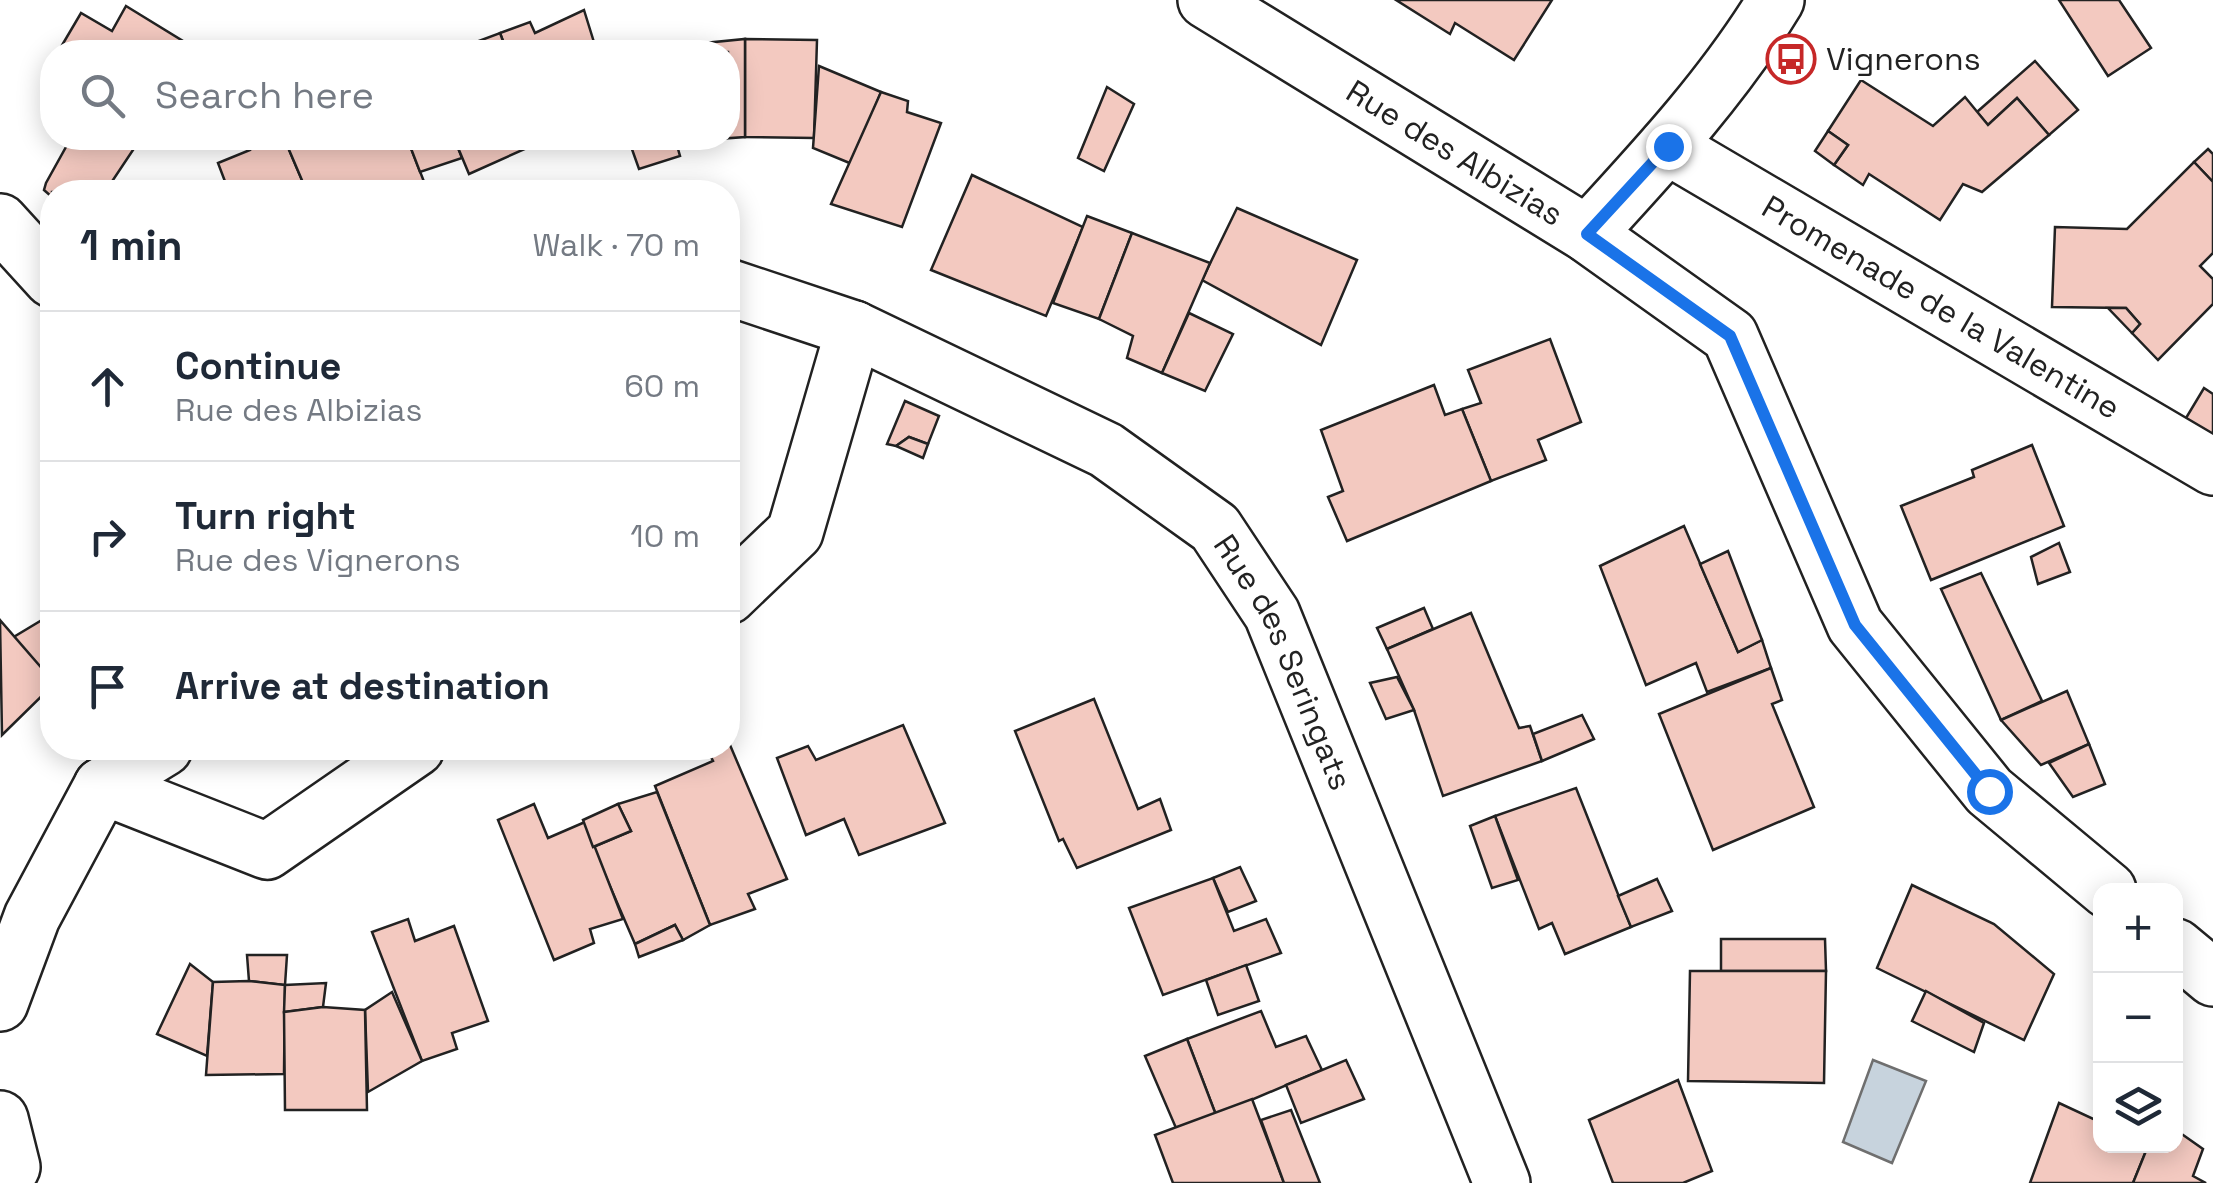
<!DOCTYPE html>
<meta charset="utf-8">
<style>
:root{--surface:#fff;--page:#f2f2f3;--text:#1f2937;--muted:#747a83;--line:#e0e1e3}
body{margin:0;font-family:"Space Grotesk",sans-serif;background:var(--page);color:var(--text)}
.controls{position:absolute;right:30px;bottom:30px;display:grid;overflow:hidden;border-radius:20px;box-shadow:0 5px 25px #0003}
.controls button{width:90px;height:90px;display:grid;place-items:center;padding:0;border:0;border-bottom:2px solid var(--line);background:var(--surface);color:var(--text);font:50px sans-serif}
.stop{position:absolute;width:30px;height:30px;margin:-22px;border:8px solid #1a73e8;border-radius:50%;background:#fff}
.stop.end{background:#1a73e8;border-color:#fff;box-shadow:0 2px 10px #0008}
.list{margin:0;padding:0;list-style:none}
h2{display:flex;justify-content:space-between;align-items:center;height:130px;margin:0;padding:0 40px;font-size:42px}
h2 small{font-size:32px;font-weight:400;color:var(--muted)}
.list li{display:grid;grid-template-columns:65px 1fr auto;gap:30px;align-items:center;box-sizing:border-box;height:150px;padding:0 40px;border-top:2px solid var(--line)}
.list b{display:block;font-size:38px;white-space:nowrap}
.list p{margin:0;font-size:32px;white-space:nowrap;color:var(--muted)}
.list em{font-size:32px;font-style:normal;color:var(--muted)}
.icon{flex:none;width:55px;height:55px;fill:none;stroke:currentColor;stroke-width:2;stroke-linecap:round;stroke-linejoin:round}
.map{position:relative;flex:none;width:2213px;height:1183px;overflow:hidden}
.search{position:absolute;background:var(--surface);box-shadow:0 5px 25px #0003;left:40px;top:40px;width:700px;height:110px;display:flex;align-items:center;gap:25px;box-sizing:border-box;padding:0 35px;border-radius:40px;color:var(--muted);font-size:38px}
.panel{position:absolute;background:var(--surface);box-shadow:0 5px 25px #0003;left:40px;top:180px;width:700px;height:580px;border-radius:40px}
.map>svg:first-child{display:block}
.water{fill:#c7d3dd;stroke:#6f6f6f;stroke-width:2.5}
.building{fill:#f3c9c0;stroke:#222;stroke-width:2.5}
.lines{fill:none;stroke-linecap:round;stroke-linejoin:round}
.minor-casing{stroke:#222;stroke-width:60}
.minor{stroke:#fff;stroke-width:55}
.route{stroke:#1a73e8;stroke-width:12}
.labels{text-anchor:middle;stroke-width:8;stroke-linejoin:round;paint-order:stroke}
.poi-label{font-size:32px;fill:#222;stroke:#fff;text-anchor:start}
.street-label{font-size:32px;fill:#222;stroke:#fff}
</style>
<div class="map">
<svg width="2213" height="1183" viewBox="0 0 2213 1183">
<rect width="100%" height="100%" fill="#fff"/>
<polygon class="water" points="1873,1060 1926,1081 1892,1163 1843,1142"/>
<g class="building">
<polygon points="1396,0 1552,0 1514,60 1455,23 1450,34"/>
<polygon points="2059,0 2119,0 2151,48 2108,76"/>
<polygon points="126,6 191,46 187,52 58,52 81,13 112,31"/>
<polygon points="584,10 597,52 507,52 500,33 530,22 535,33"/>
<polygon points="500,33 507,52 462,52 460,48"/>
<polygon points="745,39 817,40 814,138 745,137"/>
<polygon points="745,39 745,137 676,142 680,156 639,169 628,138 728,138 728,52 675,52 675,46"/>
<polygon points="2035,61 2078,110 2049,135 2017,98 1988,125 1977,112"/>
<polygon points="819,66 881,92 852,164 813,148"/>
<polygon points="1861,80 1933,126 1965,97 1988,125 2017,98 2049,135 1982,192 1963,184 1940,220 1869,174 1863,185 1834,165 1848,145 1828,131"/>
<polygon points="1107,87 1134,104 1104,171 1078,158"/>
<polygon points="881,92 908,101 907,112 941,123 902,227 831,204"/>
<polygon points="1828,131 1848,145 1834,165 1815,151"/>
<polygon points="71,138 141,138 105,192 52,192 52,197 44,190 46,183"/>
<polygon points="284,138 307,192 229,192 218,163 250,150 247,138"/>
<polygon points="284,138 407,138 428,192 307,192"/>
<polygon points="407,138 454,138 462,158 420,172"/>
<polygon points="454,138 536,138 538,143 469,174"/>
<polygon points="2208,149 2213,154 2213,182 2194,162"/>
<polygon points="2194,162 2213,182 2213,253 2200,266 2213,279 2213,304 2158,360 2132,333 2140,324 2126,308 2052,307 2055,227 2127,229"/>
<polygon points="972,175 1083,227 1046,316 931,270"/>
<polygon points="1237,208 1357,260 1321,345 1202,280"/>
<polygon points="1087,216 1132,233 1099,319 1053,303"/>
<polygon points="1132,233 1210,263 1162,373 1127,358 1133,336 1099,319"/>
<polygon points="2108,308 2126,308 2140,324 2132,333"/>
<polygon points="1189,313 1233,334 1205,391 1162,373"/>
<polygon points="1550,339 1581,422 1538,440 1546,460 1491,481 1462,409 1481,403 1468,370"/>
<polygon points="1434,385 1445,415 1462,409 1491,481 1347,541 1328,497 1343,491 1321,430"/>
<polygon points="2204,388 2213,394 2213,452 2177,433"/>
<polygon points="905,401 939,416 928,444 909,437 896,446 887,444"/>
<polygon points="909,437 928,444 923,458 896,446"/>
<polygon points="2032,445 2064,526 1931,580 1901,506 1974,477 1972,470"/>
<polygon points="1684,526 1738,652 1762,640 1771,668 1707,692 1696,663 1646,685 1600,566"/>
<polygon points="2059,543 2070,572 2038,584 2031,557"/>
<polygon points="1728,551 1762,640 1738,652 1700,564"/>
<polygon points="1981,573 2042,701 2001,720 1941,589"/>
<polygon points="1424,608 1433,629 1387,649 1377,628"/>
<polygon points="1471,613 1519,728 1530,726 1542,761 1443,796 1414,710 1387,649"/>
<polygon points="52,614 52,680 12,638"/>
<polygon points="0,620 52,680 52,686 2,735"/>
<polygon points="1771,668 1782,700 1772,704 1814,807 1713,850 1659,714"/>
<polygon points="1397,677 1414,710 1386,719 1370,683"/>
<polygon points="2067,691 2089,744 2041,765 2001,720"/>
<polygon points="1094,699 1138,809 1160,799 1171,830 1077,868 1063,839 1059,841 1015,731"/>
<polygon points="1582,715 1594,739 1542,761 1533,734"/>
<polygon points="903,725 945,823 859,855 844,819 806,835 777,758 808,746 816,760"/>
<polygon points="2089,744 2105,784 2073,797 2049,763"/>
<polygon points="730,745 787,879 748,894 755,909 710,925 655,786 713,761 709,753"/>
<polygon points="1576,788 1631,927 1565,954 1552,923 1539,929 1495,816"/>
<polygon points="657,792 710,925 683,940 675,925 635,944 593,847 631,831 618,804"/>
<polygon points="534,804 548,838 585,822 623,919 590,929 594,943 554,960 498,820"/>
<polygon points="618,804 631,831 593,847 583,820"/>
<polygon points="1495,816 1518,880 1492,888 1470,826"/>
<polygon points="1240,867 1256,901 1228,912 1213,878"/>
<polygon points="1213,878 1234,931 1266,919 1281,953 1163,995 1129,908"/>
<polygon points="1657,879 1672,911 1631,927 1618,896"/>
<polygon points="1912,885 1994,924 2054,974 2024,1040 1877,968"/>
<polygon points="408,919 415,941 454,926 488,1021 452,1033 457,1049 422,1061 372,932"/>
<polygon points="675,925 683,940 639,957 635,944"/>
<polygon points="1721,939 1825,939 1826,971 1721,971"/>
<polygon points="247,955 287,955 285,985 249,981"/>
<polygon points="190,964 213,982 207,1056 157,1034"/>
<polygon points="1246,965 1259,1001 1218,1015 1206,980"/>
<polygon points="1690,971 1826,971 1824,1083 1688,1081"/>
<polygon points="249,981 285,985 284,1074 206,1075 213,982"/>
<polygon points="326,983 323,1007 284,1012 285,985"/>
<polygon points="1926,991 1984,1023 1974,1052 1912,1021"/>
<polygon points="392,992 422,1061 368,1092 365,1010"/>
<polygon points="323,1007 365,1010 367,1110 285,1110 284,1012"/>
<polygon points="1261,1011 1276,1047 1306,1036 1322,1070 1216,1115 1187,1039"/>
<polygon points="1187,1039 1216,1115 1176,1128 1145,1056"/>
<polygon points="1346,1060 1364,1099 1301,1123 1286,1085"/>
<polygon points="1678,1080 1712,1171 1683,1183 1613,1183 1589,1120"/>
<polygon points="1252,1099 1284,1183 1173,1183 1155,1135"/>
<polygon points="2059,1103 2100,1122 2100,1146 2148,1146 2133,1183 2030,1183"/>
<polygon points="1291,1110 1320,1183 1284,1183 1261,1120"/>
<polygon points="2176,1130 2203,1149 2193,1176 2206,1183 2133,1183 2148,1146 2176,1146"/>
</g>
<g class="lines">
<g class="minor-casing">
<g id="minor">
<path id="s1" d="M1206,0L1587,234L1730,336L1855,625L1989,791L2108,890"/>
<path id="s2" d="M1667,146L2213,467"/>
<polyline points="0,222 52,279"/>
<path d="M1587,234C1655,160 1724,86 1776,0"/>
<path id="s3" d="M728,287L854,329L1106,450L1215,528L1272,614L1502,1183"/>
<polyline points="728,596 795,532 854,329"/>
<polyline points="102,786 164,748"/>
<polyline points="2176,947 2213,978"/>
<polyline points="0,1003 32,917 102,786 267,851 416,748"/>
<polyline points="0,1119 12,1167"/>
</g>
</g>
<use href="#minor" class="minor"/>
</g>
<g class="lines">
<polyline class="route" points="1668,146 1587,234 1730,336 1855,625 1989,791"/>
</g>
<defs>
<g id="bus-ring" transform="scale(2.5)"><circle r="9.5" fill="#fff" stroke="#c62828" stroke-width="1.5"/><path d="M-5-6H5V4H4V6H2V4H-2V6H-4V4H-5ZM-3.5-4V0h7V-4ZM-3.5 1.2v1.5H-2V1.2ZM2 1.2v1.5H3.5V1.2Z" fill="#c62828"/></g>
</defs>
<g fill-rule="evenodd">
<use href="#bus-ring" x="1791" y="59"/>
</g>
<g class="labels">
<g class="poi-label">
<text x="1826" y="70">Vignerons</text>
</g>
<g class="street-label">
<text dy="11" stroke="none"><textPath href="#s1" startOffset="292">Rue des Albizias</textPath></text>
<text dy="11" stroke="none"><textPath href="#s2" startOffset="318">Promenade de la Valentine</textPath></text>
<text dy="11" stroke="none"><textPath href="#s3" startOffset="698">Rue des Seringats</textPath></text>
</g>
</g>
</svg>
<div class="controls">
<button>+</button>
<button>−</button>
<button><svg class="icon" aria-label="layers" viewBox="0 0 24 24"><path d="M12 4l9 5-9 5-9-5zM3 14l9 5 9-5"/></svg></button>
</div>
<div class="stop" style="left:1989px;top:791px"></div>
<div class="stop end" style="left:1668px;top:146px"></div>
<div class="search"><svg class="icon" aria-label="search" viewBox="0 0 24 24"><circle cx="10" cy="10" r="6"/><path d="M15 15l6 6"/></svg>Search here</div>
<section class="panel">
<h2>1 min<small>Walk · 70 m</small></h2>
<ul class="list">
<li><svg class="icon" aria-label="ahead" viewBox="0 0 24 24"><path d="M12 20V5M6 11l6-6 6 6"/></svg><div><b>Continue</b><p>Rue des Albizias</p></div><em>60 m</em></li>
<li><svg class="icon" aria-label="right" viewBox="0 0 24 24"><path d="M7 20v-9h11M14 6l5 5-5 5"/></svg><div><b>Turn right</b><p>Rue des Vignerons</p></div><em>10 m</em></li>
<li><svg class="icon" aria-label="arrive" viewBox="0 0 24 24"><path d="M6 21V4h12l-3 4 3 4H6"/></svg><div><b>Arrive at destination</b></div></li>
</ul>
</section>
</div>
